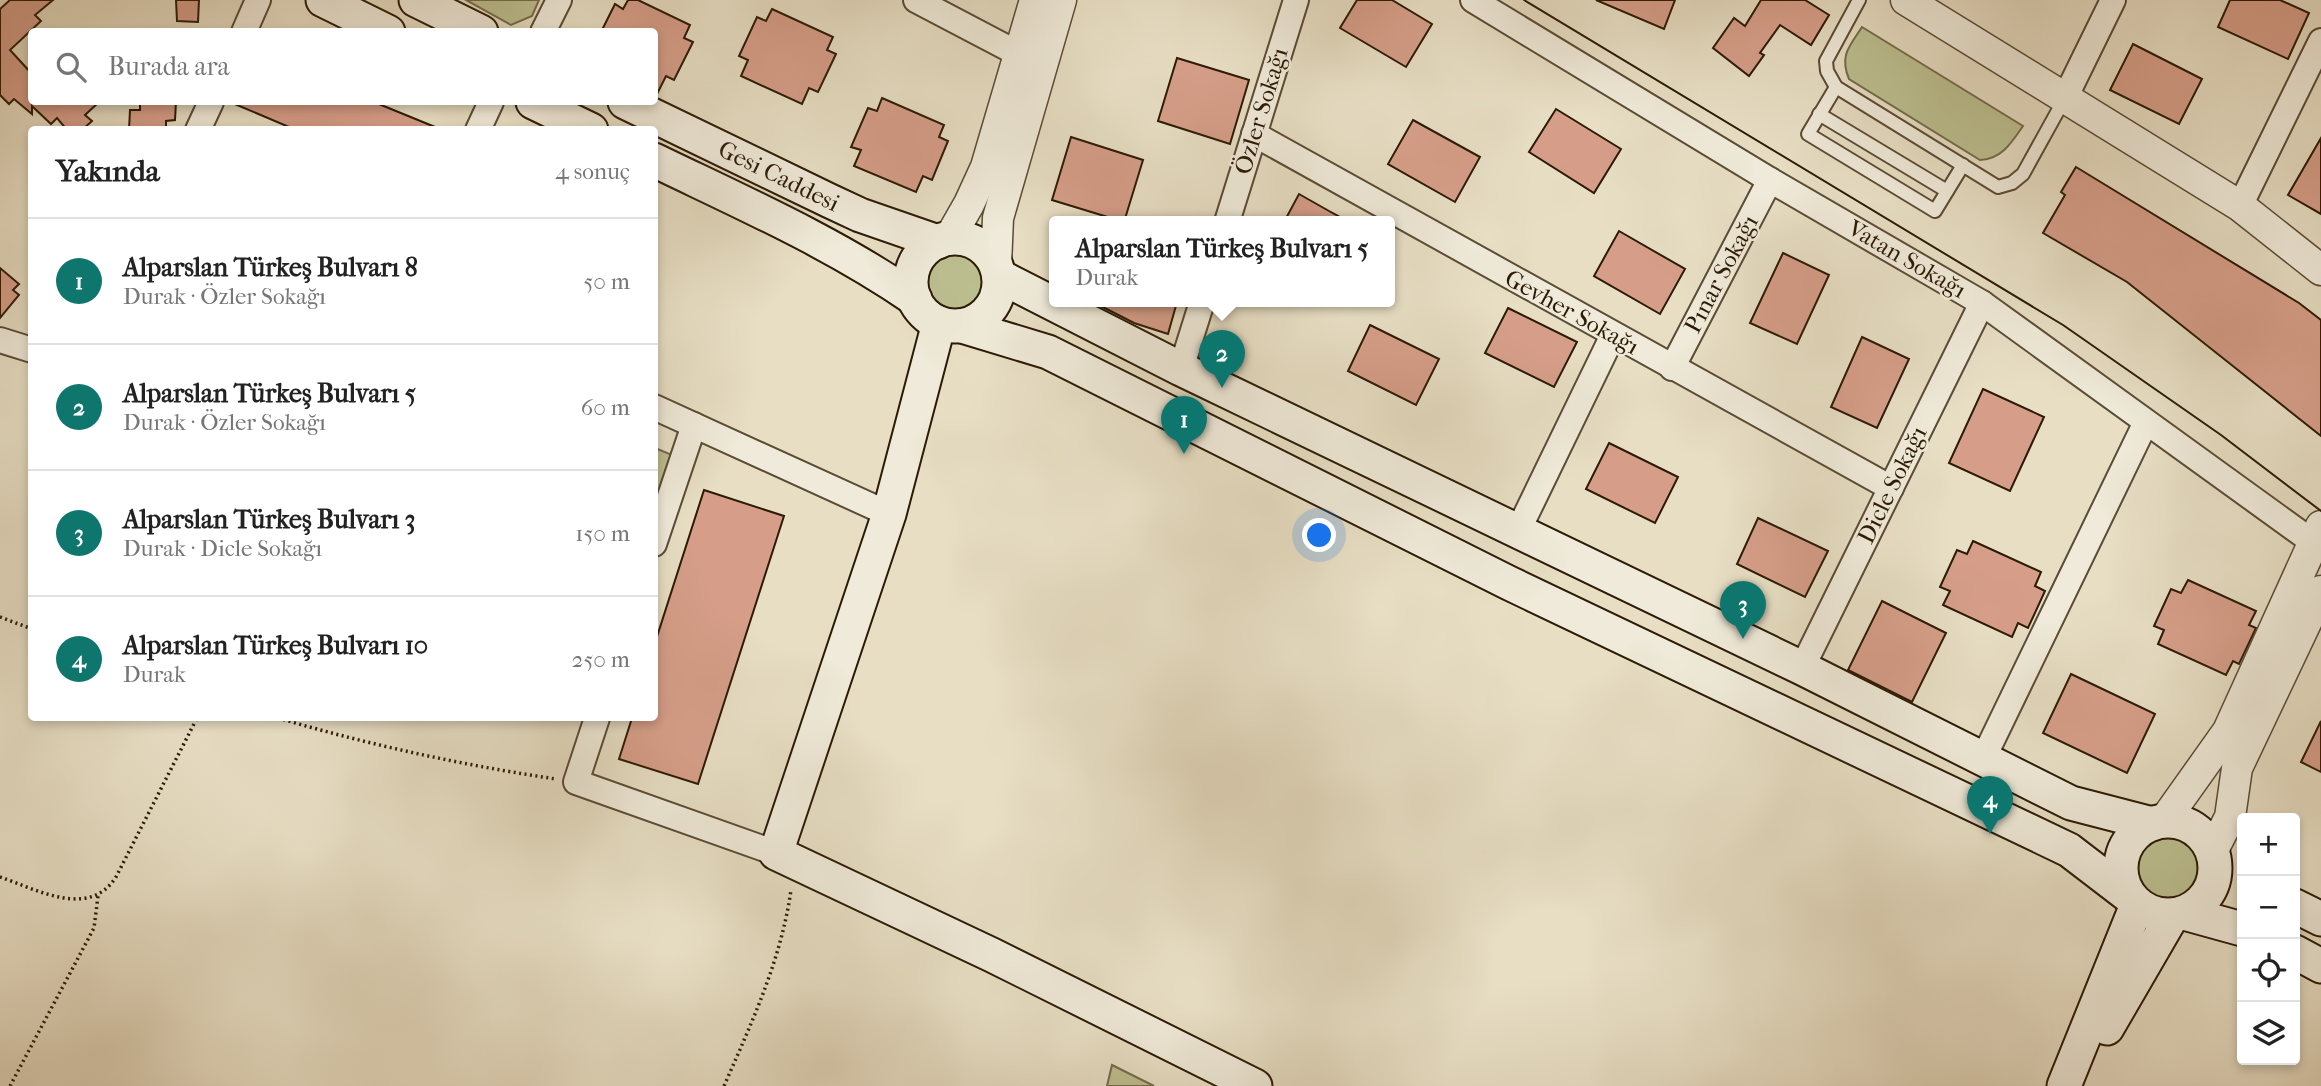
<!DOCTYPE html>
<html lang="tr">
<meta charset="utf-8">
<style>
:root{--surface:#fff;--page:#f2f2f2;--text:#222;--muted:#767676;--line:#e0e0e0;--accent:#0f766e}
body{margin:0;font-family:"IM FELL French Canon",serif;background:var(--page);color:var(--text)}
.controls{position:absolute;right:21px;bottom:21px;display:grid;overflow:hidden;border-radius:7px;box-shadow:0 4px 10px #0003}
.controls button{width:63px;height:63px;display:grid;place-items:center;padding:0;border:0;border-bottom:2px solid var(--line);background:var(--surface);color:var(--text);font:35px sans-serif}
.you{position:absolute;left:1320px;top:536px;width:24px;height:24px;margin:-18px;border:5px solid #fff;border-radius:50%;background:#1a73e8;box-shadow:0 0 0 10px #1a73e833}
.badge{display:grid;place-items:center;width:46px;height:46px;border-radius:50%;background:var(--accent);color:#fff;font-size:23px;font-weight:700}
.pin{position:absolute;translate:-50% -58px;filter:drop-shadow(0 2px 4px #0008)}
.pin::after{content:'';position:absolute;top:37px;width:24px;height:21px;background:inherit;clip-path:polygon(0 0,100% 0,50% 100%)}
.popup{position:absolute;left:1049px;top:216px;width:346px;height:91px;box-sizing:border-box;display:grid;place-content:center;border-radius:7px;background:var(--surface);filter:drop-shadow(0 2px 5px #0005);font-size:23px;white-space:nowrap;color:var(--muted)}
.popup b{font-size:26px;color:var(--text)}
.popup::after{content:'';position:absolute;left:50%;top:100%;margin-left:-14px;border:14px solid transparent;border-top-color:var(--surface)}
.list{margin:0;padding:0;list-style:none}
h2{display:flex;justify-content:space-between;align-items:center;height:91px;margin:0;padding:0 28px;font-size:30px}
h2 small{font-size:23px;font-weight:400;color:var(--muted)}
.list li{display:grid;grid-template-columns:46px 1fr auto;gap:21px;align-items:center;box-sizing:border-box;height:126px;padding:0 28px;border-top:2px solid var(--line)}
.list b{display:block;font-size:26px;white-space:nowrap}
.list p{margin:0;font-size:23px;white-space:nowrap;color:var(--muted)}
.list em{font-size:23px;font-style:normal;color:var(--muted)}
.icon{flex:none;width:38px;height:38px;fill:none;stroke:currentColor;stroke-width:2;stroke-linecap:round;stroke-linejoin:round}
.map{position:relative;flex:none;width:2321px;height:1086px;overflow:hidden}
.search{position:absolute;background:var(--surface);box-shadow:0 4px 10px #0003;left:28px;top:28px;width:630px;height:77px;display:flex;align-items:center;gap:18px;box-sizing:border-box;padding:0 24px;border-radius:7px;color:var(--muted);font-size:26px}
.panel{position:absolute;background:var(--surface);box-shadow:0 4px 10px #0003;left:28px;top:126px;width:630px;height:595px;border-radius:7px}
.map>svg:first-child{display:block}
.green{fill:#bcbf90;stroke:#746c4a;stroke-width:2}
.building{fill:#d69e89;stroke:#2c1a05;stroke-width:2}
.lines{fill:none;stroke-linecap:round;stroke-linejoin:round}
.service-casing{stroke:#5b4b35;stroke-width:16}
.minor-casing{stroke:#5b4b35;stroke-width:28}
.tertiary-casing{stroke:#5b4b35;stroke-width:33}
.secondary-casing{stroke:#2c1a05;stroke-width:37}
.path{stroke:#2c1a05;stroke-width:3.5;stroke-dasharray:2 3.5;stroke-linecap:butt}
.service{stroke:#efead9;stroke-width:12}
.minor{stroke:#efead9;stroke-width:24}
.tertiary{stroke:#efead9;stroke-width:30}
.secondary{stroke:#efead9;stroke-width:33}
.tram{stroke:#2c1a05;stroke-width:2}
.labels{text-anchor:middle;stroke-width:5;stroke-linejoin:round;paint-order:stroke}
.street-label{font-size:24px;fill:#2c1a05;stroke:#efead9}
</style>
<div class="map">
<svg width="2321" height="1086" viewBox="0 0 2321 1086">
<rect width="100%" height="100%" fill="#e7dec4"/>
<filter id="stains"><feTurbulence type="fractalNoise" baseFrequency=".00286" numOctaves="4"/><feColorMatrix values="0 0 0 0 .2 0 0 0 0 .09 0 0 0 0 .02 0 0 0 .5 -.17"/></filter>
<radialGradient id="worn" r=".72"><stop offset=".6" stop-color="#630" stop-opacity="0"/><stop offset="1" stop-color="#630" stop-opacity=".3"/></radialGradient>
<g class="green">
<polygon points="466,0 539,0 532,16 511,25"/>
<path d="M1862,27L2023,126C2012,142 2002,159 1980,160L1849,79C1839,55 1850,46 1862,27Z"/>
<circle cx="955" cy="282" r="31"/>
<polygon points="655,448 677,457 655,530"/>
<circle cx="2168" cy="869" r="32"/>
<polygon points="1112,1065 1154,1086 1107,1086"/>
</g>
<g class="building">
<polygon points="10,0 53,0 35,15 41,21 10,50 32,74 32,102 99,102 85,115 92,121 82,130 67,130 57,118 51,124 32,106 32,114 14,99 9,104 0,95 0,9"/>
<polygon points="176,0 199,0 198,22 177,21"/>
<polygon points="628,0 638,0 690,25 684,38 693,42 674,80 666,76 656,96 654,32 601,32 615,4 623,9"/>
<polygon points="1357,0 1392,0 1432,24 1406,67 1340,28"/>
<polygon points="1596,0 1675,0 1664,29"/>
<polygon points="1761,0 1805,0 1829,15 1811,45 1780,25 1760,53 1764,55 1749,76 1713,48 1734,18 1745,26"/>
<polygon points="2230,0 2280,0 2309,13 2288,59 2218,27"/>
<polygon points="772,9 833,37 827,50 836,54 818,92 809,88 802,104 741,76 748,60 739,56 757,17 766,21"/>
<polygon points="2133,44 2202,79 2179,124 2110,90"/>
<polygon points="1177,58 1249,80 1230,144 1158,121"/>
<polygon points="882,98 944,125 939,137 948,141 932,180 923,176 916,192 854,166 861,150 851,147 868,108 877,111"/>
<polygon points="140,102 176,102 175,120 166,121 166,130 129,130 130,110 140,110"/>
<polygon points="230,102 374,102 440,129 296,130"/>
<polygon points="1556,109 1621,149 1594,193 1529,152"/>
<polygon points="1413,120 1480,157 1455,202 1388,164"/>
<polygon points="1071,137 1143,160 1124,222 1052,200"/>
<polygon points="2321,138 2321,214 2288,195"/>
<polygon points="2076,167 2299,303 2321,320 2321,436 2127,282 2043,233 2065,195 2061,192"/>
<polygon points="1299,194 1329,211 1349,222 1284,222"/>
<polygon points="1619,231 1685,269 1660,314 1594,276"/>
<polygon points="1783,253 1829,275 1797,344 1750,323"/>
<polygon points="0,268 19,284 13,290 19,295 0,318"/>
<polygon points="1093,302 1177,302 1168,334 1134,323"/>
<polygon points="1508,308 1577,342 1554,387 1485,353"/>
<polygon points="1370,325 1439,359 1416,405 1348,371"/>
<polygon points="1862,337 1909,359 1877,428 1831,407"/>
<polygon points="1983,389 2044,417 2010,491 1949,463"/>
<polygon points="1609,443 1678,477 1655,523 1586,489"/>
<polygon points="704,490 784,516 698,784 619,759 632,718 654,718 654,646"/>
<polygon points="1758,518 1828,551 1805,597 1737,564"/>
<polygon points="1973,541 2041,572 2035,586 2045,591 2028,628 2018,623 2012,637 1943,605 1950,591 1940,587 1957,550 1967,554"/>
<polygon points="2188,580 2256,611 2249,625 2256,628 2239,664 2233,661 2226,675 2158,644 2164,630 2154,626 2171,589 2181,593"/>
<polygon points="1882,601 1946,633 1912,702 1848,670"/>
<polygon points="2071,674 2155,714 2127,773 2043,733"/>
<polygon points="2321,721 2321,772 2301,762"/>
</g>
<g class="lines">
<g class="service-casing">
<g id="service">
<polyline points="1859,0 1826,61 1827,71 1836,87 1998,187 2012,183 2023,174 2065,98"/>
<polyline points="1836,87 1808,134 1935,211 1963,165"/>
<polyline points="1819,114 1947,191"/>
</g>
</g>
<g class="minor-casing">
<g id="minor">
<polyline points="916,0 1019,54"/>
<polyline points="1473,0 1770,180 1982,303 2321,548"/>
<polyline points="244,32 258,0"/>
<polyline points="543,32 559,0"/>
<polyline points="2065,98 2113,0"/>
<polyline points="198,130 211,102"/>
<polyline points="478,130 491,102"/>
<polyline points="1254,134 1891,488"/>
<polyline points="2240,206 2321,41"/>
<polyline points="1227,222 1296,0"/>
<polyline points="0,340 32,350"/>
<polyline points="1672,368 1770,180"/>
<polyline points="1181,369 1202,302"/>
<polyline points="654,407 889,514"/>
<polyline points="1518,531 1613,335"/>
<polyline points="654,544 694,425"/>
<polyline points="1802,668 1982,303"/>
<polyline points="597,718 576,782 776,853"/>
<polyline points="1983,759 2146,422"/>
</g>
</g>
<g class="tertiary-casing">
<g id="tertiary">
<polyline points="1906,0 2240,206 2321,270"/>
<polyline points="949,239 969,204 986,167 1035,0"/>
<polyline points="996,265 998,218 1061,0"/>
<polyline points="2164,821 2228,731 2321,526"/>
<polyline points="2212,852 2230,817 2237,768 2321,591"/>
</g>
</g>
<g class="secondary-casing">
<g id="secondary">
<polyline points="323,0 388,32"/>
<polyline points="416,0 481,32"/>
<polyline points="533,102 591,130"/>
<polyline points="625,102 830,201 860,215 938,242"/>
<path d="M654,160C743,203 834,243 915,299"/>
<circle cx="955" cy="282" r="44"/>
<polyline points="999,276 1181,369 1802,668 2071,803 2152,824"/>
<polyline points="939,323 889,514 776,853 992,955 1255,1086"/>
<polyline points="962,326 1048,352 1509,583 2069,850 2129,896"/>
<circle cx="2168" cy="868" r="47"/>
<polyline points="2295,906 2321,919"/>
<polyline points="2184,913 2242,929"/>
<polyline points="2295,952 2321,966"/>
<polyline points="2107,1028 2172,916"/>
<polyline points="2064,1086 2137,905"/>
</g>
</g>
<g class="path">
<polyline points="0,617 32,629"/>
<path d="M278,718C370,745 462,765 556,779"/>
<path d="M0,877C38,890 89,919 116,877L197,718"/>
<polyline points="10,1086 94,928 98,896"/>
<path d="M724,1086C752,1022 781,960 791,890"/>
</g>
<use href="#service" class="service"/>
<use href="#minor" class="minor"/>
<use href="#tertiary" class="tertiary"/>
<use href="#secondary" class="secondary"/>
<polyline class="tram" points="1524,0 2063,325 2221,435 2321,511"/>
</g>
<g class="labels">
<g class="street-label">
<text transform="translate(1261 111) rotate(-73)" y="8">Özler Sokağı</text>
<text transform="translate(779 176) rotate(26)" y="8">Gesi Caddesi</text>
<text transform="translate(1907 259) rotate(30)" y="8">Vatan Sokağı</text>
<text transform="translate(1721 274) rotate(-62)" y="8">Pınar Sokağı</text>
<text transform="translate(1572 312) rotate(29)" y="8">Gevher Sokağı</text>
<text transform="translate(1892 485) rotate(-64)" y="8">Dicle Sokağı</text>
</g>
</g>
<rect width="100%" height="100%" filter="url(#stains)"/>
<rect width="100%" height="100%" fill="url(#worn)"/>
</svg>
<div class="controls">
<button>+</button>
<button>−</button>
<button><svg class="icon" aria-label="locate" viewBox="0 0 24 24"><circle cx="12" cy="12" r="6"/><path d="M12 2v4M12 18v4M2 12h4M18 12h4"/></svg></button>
<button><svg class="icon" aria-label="layers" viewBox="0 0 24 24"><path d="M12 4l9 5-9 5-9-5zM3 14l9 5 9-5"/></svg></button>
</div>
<div class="you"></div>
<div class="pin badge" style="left:1184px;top:454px">1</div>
<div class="pin badge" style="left:1222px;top:388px">2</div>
<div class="popup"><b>Alparslan Türkeş Bulvarı 5</b>Durak</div>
<div class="pin badge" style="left:1743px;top:639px">3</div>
<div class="pin badge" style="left:1990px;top:834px">4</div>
<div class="search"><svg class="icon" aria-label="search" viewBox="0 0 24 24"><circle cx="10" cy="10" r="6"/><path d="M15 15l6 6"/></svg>Burada ara</div>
<section class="panel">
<h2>Yakında<small>4 sonuç</small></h2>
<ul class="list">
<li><span class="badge">1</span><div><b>Alparslan Türkeş Bulvarı 8</b><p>Durak · Özler Sokağı</p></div><em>50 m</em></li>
<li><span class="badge">2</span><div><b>Alparslan Türkeş Bulvarı 5</b><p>Durak · Özler Sokağı</p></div><em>60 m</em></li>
<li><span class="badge">3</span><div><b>Alparslan Türkeş Bulvarı 3</b><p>Durak · Dicle Sokağı</p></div><em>150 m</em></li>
<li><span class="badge">4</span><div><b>Alparslan Türkeş Bulvarı 10</b><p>Durak</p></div><em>250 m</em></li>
</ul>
</section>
</div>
